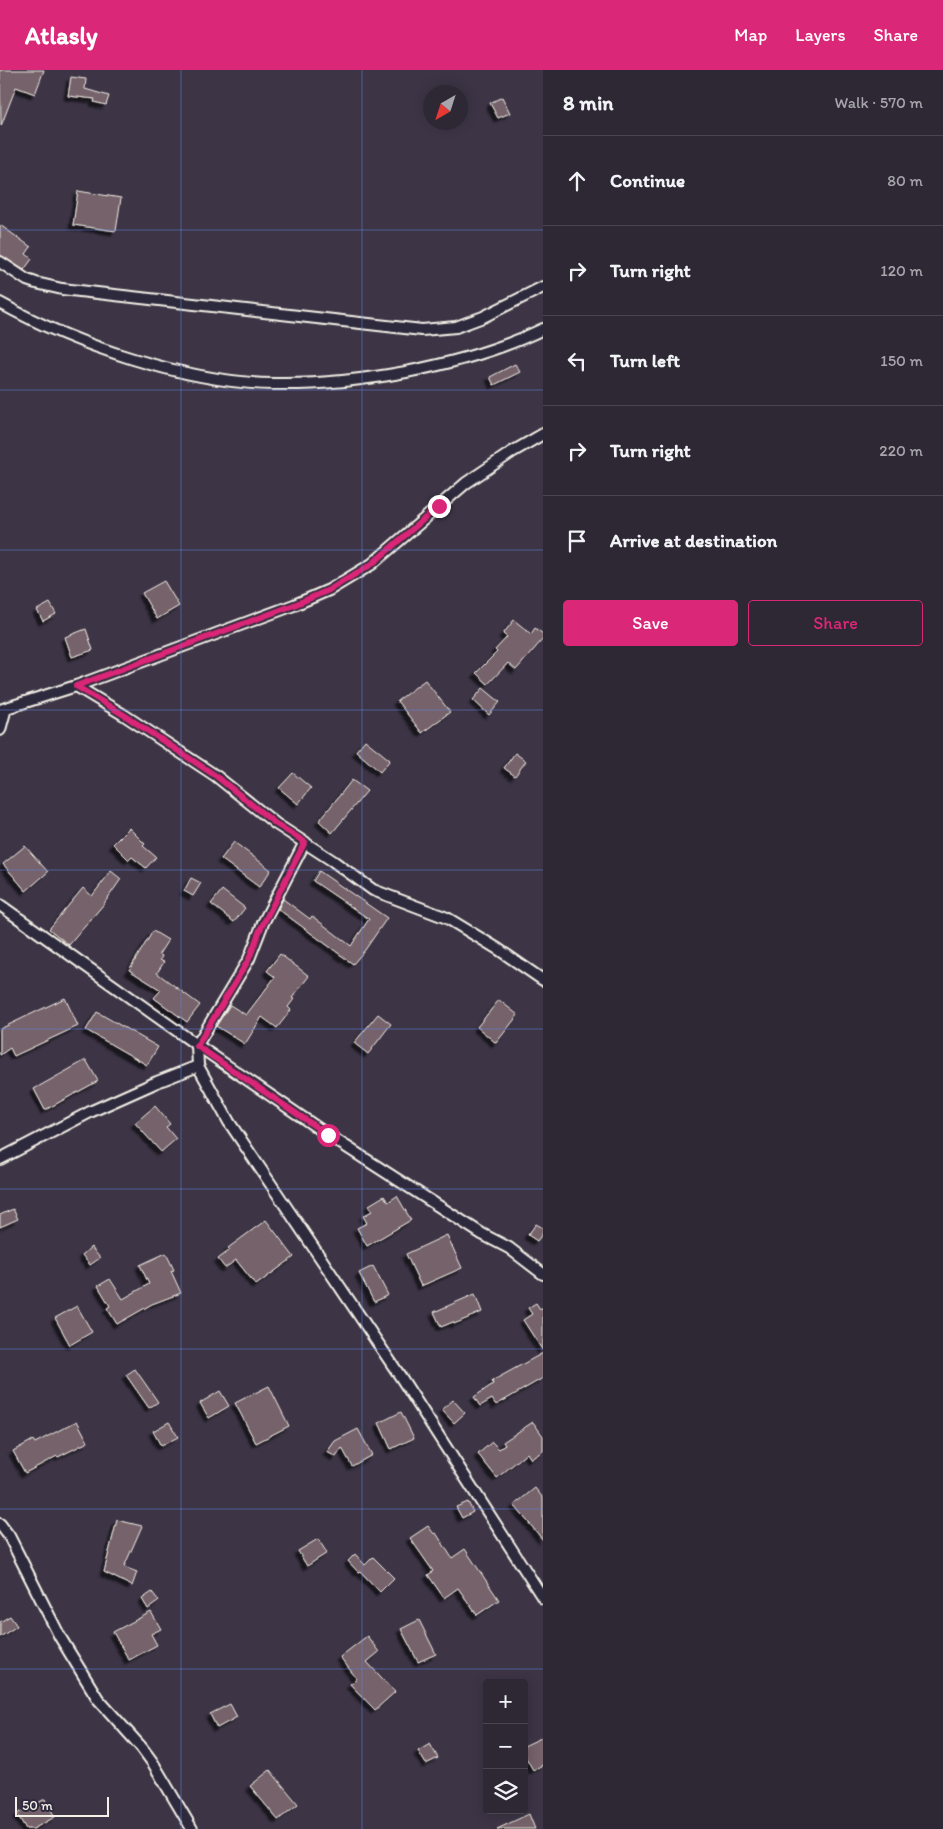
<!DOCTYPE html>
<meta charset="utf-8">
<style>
:root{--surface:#2e2834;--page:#36303c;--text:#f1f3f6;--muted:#a7a6ac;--line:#49444f;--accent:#db2777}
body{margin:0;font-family:Itim,sans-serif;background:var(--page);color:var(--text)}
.controls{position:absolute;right:15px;bottom:15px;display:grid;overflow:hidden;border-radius:5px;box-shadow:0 2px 12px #0003}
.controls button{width:45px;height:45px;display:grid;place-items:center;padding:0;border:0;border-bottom:1px solid var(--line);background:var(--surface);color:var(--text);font:25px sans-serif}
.compass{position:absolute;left:423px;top:15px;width:45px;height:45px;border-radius:50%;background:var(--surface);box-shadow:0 2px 12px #0003;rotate:219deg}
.scale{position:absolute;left:15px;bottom:12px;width:94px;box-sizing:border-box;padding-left:5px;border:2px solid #f4f1e8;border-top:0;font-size:14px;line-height:18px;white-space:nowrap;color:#f4f1e8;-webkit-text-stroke:4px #2f2a3d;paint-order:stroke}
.stop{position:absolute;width:15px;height:15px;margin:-11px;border:4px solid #db2777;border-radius:50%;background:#fff}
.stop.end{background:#db2777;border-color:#fff;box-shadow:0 1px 5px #0008}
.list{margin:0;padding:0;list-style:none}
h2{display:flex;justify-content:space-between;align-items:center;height:65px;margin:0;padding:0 20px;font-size:21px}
h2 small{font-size:16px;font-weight:400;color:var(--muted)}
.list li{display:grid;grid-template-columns:32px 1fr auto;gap:15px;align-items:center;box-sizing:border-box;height:90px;padding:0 20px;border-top:1px solid var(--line)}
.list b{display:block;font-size:19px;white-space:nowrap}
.list em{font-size:16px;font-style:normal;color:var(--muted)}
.actions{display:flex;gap:10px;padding:15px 20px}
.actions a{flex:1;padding:11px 0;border:1px solid var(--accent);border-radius:5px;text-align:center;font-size:18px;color:var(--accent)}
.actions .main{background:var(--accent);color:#fff}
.icon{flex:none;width:28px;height:28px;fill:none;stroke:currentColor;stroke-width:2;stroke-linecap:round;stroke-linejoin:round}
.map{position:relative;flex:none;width:543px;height:1759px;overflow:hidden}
header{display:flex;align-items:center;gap:30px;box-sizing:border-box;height:70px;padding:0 25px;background:var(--accent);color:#fff}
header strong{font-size:24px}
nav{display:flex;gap:28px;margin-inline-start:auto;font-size:18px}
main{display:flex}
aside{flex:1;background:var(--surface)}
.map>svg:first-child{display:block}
.building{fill:#76626b;stroke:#f4f1e8;filter:url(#shadow)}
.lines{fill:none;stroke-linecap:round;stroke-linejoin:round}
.minor-casing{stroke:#f4f1e8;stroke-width:14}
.minor{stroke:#2f2a3d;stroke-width:10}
.route{stroke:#db2777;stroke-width:6}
.grid{fill:none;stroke:#5e7fdd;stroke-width:1;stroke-opacity:0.55}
</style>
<header>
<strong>Atlasly</strong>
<nav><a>Map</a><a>Layers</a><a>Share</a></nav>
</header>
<main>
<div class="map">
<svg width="543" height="1759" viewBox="0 0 543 1759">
<defs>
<filter id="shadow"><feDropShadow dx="-4" dy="4" stdDeviation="1" flood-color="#0009"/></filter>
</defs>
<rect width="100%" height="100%" fill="#3d3546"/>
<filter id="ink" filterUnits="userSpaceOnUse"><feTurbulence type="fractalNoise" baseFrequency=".02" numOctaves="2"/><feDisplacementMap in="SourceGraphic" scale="10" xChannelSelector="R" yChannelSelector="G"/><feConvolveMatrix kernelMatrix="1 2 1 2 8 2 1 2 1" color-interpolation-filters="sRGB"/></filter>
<g filter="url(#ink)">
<g class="building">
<polygon points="0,0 44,0 35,24 16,17 1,56"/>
<polygon points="71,7 86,9 85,19 109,26 106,35 94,32 95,29 68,26"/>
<polygon points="502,27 510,43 498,48 490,33"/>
<polygon points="78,121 121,128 116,161 73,155"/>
<polygon points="0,155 31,177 26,184 32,189 24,200 0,185"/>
<polygon points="515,294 520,302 494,315 490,307"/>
<polygon points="164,511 179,536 157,549 142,523"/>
<polygon points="50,533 56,544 43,551 37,540"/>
<polygon points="514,550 531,564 535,558 543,564 543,569 516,600 508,593 488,614 476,603 497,582 495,580 507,567 503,564"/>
<polygon points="86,559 93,580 72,587 65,567"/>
<polygon points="425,610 450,642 422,663 397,631"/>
<polygon points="483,618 500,632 489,645 473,630"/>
<polygon points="365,670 390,690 380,702 356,681"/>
<polygon points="515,683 526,691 515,706 504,698"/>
<polygon points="293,703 311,718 298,734 279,718"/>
<polygon points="352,710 367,721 332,763 319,751"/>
<polygon points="129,758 145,774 143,776 156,787 146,798 132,787 129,790 113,774"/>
<polygon points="234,772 271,800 259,817 221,789"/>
<polygon points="25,776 48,802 26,821 3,794"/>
<polygon points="111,801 121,809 103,835 69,875 49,859 83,818 92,826"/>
<polygon points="319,801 387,848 365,880 353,894 278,839 283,829 310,849 312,846 351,876 369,849 313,811"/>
<polygon points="191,808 201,813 193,826 184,821"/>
<polygon points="222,820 245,838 234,852 211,834"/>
<polygon points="153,861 168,870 159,884 162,886 160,890 164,892 157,903 200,935 187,952 154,928 161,920 129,900"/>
<polygon points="280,884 309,906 292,928 294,929 288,937 291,940 277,958 262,947 245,974 216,956 230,935 246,945 275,907 267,901"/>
<polygon points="65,928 78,956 14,986 10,978 0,985 0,959"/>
<polygon points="499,930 518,945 496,973 477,957"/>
<polygon points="97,942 158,977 147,995 86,960"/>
<polygon points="378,944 391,954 368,984 354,973"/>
<polygon points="86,990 98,1011 45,1040 34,1019"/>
<polygon points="155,1036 170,1054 166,1057 176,1069 161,1082 135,1053"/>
<polygon points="384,1126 388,1132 397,1126 411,1150 367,1176 357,1158 367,1153 363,1146 372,1141 369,1135"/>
<polygon points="13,1139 18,1149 0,1157 0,1145"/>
<polygon points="266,1150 294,1187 256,1215 236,1190 225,1198 218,1189 230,1180 228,1178"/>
<polygon points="536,1154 543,1158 543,1163 537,1171 528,1165"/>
<polygon points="447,1165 462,1198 421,1216 406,1184"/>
<polygon points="91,1177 100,1188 90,1195 82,1185"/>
<polygon points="166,1183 174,1200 171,1201 181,1223 152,1234 117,1254 107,1238 110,1236 98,1216 110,1209 123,1229 149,1214 140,1195"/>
<polygon points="373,1196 388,1225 374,1232 359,1203"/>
<polygon points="475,1224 482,1242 454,1254 453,1252 441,1257 434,1242"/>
<polygon points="536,1233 540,1239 543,1237 543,1281 523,1250 532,1244 528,1238"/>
<polygon points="77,1236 92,1262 70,1275 55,1248"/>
<polygon points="543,1283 543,1308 496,1335 492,1329 480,1336 474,1327 493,1314 492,1311"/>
<polygon points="135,1299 158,1332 149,1338 126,1305"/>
<polygon points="269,1316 289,1356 256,1373 235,1333"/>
<polygon points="220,1321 229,1336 209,1348 200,1333"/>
<polygon points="453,1330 465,1343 454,1353 442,1340"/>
<polygon points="401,1342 414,1368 391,1379 379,1353"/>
<polygon points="77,1351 88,1372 58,1387 57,1386 25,1403 13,1381 33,1370 35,1373"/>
<polygon points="169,1352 178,1367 161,1376 153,1361"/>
<polygon points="533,1352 543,1366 543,1381 531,1389 527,1383 497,1408 478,1384 492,1372 499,1379 505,1375 503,1372"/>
<polygon points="358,1359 372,1385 352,1396 342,1378 336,1387 327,1382 335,1371"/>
<polygon points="535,1418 543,1428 543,1470 514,1435"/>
<polygon points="468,1432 473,1442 462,1448 456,1437"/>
<polygon points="117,1450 142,1456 124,1497 137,1502 132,1516 104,1502"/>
<polygon points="428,1456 434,1464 436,1463 452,1488 465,1479 499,1530 477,1545 458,1518 444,1528 428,1505 433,1501 410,1468"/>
<polygon points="318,1469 327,1483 307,1496 298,1481"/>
<polygon points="355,1484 365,1495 373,1487 394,1508 380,1522 360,1501 358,1502 348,1491"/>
<polygon points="152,1522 159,1531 148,1539 142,1529"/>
<polygon points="151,1542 161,1559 151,1564 157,1575 129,1590 113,1562"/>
<polygon points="10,1546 17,1556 0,1567 0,1552"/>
<polygon points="419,1550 436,1584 418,1592 401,1559"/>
<polygon points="367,1566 379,1582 367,1592 395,1622 375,1640 350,1614 357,1609 340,1587"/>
<polygon points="230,1634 237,1647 217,1658 210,1644"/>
<polygon points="543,1667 543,1695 533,1700 524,1684 524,1676"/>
<polygon points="430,1674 438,1688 426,1694 418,1681"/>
<polygon points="270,1700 298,1734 278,1750 250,1716"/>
<polygon points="45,1729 55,1747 33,1759 26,1759 17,1744"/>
<polygon points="529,1744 535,1759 497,1759"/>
</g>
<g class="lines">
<g class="minor-casing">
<g id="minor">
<polyline points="0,192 27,210 36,213 62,219 422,260 456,257 483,247 543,217"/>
<path d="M0,233C75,275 188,313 274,314C319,315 362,310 406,302C452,293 500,280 543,259"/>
<polyline points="76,616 124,645 216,706 276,754 333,791 373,820 447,848 498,879 543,910"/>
<polyline points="0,640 76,616 294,535 329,520 372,494 466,413 512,382 543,364"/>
<polyline points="0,660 6,638"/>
<polyline points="305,772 263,853 249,889 197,975 328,1065 482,1164 509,1178 543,1204"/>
<polyline points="0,835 197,975 198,996 157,1012 92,1041 0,1089"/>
<polyline points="198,996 229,1052 402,1309 543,1528"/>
<polyline points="0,1454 9,1466 60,1567 98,1629 142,1678 153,1693 192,1759"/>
</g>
</g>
<use href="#minor" class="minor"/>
</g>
</g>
<g class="lines" filter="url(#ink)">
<polyline class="route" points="328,1065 197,976 249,889 260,860 305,772 276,754 216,706 124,645 76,616 294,535 329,520 372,494 439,436"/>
</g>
<path class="grid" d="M181,0V1759M362,0V1759M0,160H543M0,320H543M0,480H543M0,640H543M0,800H543M0,959H543M0,1119H543M0,1279H543M0,1439H543M0,1599H543"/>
</svg>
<div class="controls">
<button>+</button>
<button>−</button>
<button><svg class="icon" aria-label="layers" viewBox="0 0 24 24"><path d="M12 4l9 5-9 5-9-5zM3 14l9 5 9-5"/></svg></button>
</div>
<svg class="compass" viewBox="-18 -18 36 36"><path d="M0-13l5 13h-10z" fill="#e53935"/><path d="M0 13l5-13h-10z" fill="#a7a6ac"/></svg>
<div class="scale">50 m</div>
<div class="stop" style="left:328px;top:1065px"></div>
<div class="stop end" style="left:439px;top:436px"></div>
</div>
<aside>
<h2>8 min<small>Walk · 570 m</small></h2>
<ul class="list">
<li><svg class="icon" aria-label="ahead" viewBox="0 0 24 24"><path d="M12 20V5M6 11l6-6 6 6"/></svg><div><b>Continue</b></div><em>80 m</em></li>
<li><svg class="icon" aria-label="right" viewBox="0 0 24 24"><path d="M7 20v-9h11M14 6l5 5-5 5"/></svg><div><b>Turn right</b></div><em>120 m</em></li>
<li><svg class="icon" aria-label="left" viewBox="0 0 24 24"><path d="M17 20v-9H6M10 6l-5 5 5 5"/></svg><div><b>Turn left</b></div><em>150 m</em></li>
<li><svg class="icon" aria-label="right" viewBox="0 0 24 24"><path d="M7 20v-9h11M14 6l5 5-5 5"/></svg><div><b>Turn right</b></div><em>220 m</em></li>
<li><svg class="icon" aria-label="arrive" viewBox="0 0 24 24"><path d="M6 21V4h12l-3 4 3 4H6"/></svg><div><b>Arrive at destination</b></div></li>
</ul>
<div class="actions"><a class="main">Save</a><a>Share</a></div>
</aside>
</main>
